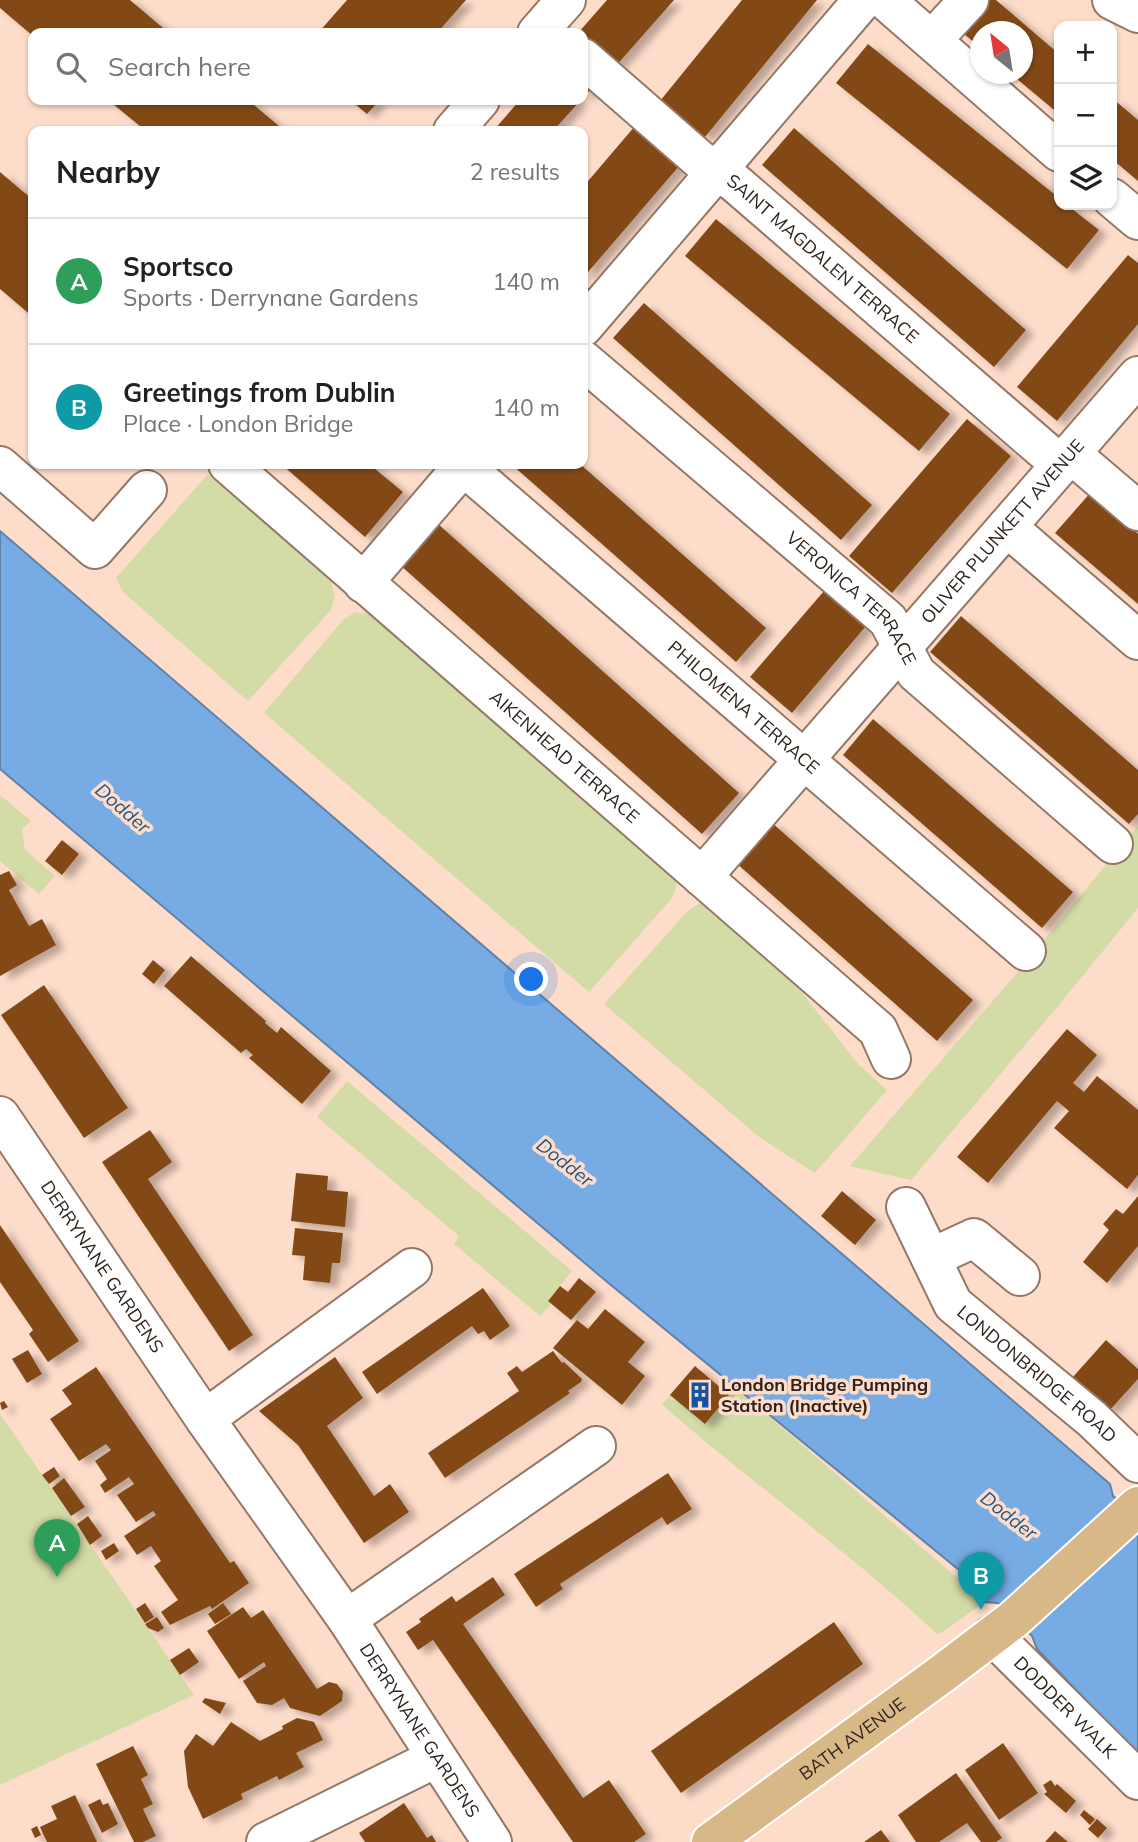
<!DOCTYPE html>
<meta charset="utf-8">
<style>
:root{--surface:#fff;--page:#f6f6f6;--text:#202124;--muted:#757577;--line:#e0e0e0;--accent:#db2777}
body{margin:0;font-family:Mulish,sans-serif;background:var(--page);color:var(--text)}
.controls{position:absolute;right:21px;top:21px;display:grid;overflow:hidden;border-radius:14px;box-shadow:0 2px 5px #0004}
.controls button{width:63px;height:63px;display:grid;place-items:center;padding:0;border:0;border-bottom:2px solid var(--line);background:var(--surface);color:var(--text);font:35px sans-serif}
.compass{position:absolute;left:970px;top:21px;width:63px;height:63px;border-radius:50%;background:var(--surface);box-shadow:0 2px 5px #0004;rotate:330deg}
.you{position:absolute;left:532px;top:980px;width:24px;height:24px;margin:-18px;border:5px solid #fff;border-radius:50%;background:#1a73e8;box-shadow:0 0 0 10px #1a73e833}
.badge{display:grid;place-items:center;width:46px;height:46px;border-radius:50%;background:var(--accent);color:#fff;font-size:23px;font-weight:700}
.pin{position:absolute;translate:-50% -58px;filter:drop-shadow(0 2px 4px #0008)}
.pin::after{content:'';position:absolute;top:37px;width:24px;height:21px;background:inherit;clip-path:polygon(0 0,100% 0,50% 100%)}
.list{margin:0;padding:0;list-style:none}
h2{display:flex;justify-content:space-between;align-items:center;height:91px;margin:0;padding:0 28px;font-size:30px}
h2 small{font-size:23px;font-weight:400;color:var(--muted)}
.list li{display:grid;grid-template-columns:46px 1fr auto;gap:21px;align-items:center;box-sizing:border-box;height:126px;padding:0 28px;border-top:2px solid var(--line)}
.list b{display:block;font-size:26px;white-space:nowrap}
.list p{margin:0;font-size:23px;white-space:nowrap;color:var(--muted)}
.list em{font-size:23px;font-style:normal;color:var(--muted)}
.icon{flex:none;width:38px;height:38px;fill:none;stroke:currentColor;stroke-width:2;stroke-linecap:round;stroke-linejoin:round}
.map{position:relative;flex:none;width:1138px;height:1842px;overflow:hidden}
.search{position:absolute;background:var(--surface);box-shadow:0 2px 5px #0004;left:28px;top:28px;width:560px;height:77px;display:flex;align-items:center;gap:18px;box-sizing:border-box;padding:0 24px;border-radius:14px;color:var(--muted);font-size:26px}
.panel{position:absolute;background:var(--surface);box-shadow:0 2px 5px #0004;left:28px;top:126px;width:560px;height:343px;border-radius:14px}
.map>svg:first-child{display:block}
.green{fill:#d3dba6}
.water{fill:#77abe3;stroke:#6182a7;stroke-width:2}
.building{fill:#824a14;filter:url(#shadow)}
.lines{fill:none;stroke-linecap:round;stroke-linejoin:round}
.minor-casing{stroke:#957766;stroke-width:42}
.major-casing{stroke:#fff;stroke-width:42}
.minor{stroke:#fff;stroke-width:38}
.major{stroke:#d8b886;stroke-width:38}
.labels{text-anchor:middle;stroke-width:7;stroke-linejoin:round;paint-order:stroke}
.street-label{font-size:18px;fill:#2e221b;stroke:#fedcca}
.poi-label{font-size:18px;font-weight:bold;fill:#2e221b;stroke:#fedcca;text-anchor:start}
.water-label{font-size:19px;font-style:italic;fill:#1e5488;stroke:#fedcca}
</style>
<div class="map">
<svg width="1138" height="1842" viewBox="0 0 1138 1842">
<defs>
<filter id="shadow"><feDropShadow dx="8" dy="4.5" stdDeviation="3.5" flood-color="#0004"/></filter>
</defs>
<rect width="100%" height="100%" fill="#fedcca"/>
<g class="green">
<polygon points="208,474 330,579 335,596 331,610 248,701 123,592 116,578"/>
<polygon points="355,612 370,614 382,622 679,878 672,898 589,992 264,713 343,620"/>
<polygon points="0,795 31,821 22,829 25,850 55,876 39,894 0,861"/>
<polygon points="1138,826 1138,908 1058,1006 911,1180 850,1166 1016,974"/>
<polygon points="704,900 782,967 858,1064 887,1090 815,1173 759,1137 604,1004 687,912"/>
<polygon points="347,1081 572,1271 548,1300 551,1304 540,1316 454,1244 459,1236 317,1117"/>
<path d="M735,1387L985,1602L938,1635C851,1553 752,1483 662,1405L670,1395L705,1424Z"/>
<polygon points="0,1414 194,1695 0,1785"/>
</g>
<polygon class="water" points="0,531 1110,1484 1113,1496 1138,1517 1138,1755 1037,1649 1032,1636 998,1603 985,1602 981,1588 606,1281 0,769"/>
<g class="building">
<polygon points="0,0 130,0 169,33 33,33 33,36 0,8"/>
<polygon points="347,0 466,0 437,33 318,33"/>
<polygon points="607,0 674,0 615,67 583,38 583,33 578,33"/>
<polygon points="742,0 817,0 705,137 660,101"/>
<polygon points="983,0 996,0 1059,54 1059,114 1011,74 1023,74 1023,32 981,32 981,48 958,29"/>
<polygon points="868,44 1059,198 1059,205 1067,205 1099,230 1067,269 836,83"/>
<polygon points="583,80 592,88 583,98"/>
<polygon points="1112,98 1138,120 1138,181 1112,159"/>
<polygon points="108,100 248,100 285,131 146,131"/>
<polygon points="350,100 380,100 367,114"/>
<polygon points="520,100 581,100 553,131 493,131"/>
<polygon points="635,126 680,165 583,278 583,187"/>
<polygon points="794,128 1026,330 994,367 762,165"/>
<polygon points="0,172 33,200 33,317 0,289"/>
<polygon points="716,219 950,414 919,451 685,256"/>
<polygon points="1128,255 1138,263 1138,324 1057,421 1017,387"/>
<polygon points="644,303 872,505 841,540 613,338"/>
<polygon points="967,419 1011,456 892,593 849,556"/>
<polygon points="281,464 369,464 403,492 365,537"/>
<polygon points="511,464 580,464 766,628 736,662"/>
<polygon points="1092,491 1138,534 1138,604 1055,533"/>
<polygon points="437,523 739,793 702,834 400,565"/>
<polygon points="824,591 866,626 792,713 750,677"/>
<polygon points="961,616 1138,770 1138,814 1129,824 930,652"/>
<polygon points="873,719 1073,892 1042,928 843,755"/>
<polygon points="771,822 973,1000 937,1041 735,862"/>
<polygon points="62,840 79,854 62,875 45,861"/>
<polygon points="9,871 17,885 9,890 29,926 42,919 56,945 0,976 0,875"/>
<polygon points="191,956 266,1021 265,1023 277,1033 281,1027 331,1071 302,1104 249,1058 253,1055 246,1049 241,1053 164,986"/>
<polygon points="153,960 165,970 154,984 142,974"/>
<polygon points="44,985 128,1108 84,1138 1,1015"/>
<polygon points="1067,1029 1097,1055 1073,1083 1084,1092 1097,1076 1138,1110 1138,1175 1127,1189 1054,1128 1069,1111 1057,1101 988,1183 957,1157"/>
<polygon points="150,1130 172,1162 148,1179 253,1335 229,1351 102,1162"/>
<polygon points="296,1173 328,1176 327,1190 348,1192 345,1227 291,1221"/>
<polygon points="842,1191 876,1220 855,1245 821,1216"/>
<polygon points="1138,1196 1138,1246 1107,1283 1083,1262 1109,1230 1103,1224 1116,1209 1123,1214"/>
<polygon points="0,1225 79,1341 48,1362 29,1334 33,1330 0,1282"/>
<polygon points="295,1228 343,1233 340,1263 332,1263 330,1283 303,1280 305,1256 292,1255"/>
<polygon points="579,1278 596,1292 571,1320 548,1301 560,1286 568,1292"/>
<polygon points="483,1288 510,1326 490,1340 484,1331 478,1334 472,1326 377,1394 362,1372"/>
<polygon points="605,1309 645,1342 628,1362 645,1376 622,1405 553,1348 577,1320 588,1329"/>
<polygon points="1106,1340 1138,1369 1138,1379 1109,1411 1072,1378"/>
<polygon points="28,1350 42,1374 27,1383 12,1359"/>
<polygon points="553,1351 562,1363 564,1362 582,1379 581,1382 568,1391 570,1393 566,1396 445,1478 428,1453 519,1391 507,1373 517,1366 522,1372"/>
<polygon points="335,1357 363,1398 327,1426 374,1496 390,1484 409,1512 364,1543 298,1445 259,1411"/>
<polygon points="695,1366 729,1395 705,1424 670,1395"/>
<polygon points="96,1367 230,1563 234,1561 249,1583 212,1609 210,1606 170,1625 161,1612 178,1600 154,1566 161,1561 151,1546 137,1555 124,1536 156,1515 153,1511 136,1522 117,1495 134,1484 129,1477 105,1493 100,1485 107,1479 95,1461 111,1450 106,1444 79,1461 50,1419 72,1404 62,1390"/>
<polygon points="4,1401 8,1407 2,1410 0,1403"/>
<polygon points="54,1467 60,1476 49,1484 42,1475"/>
<polygon points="668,1473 692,1509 667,1525 662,1517 560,1584 563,1589 536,1607 514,1574"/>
<polygon points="64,1478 85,1507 71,1516 52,1488"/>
<polygon points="88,1516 102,1536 90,1545 77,1524"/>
<polygon points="114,1543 119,1551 106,1560 101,1551"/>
<polygon points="493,1577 505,1595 463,1624 583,1798 609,1780 646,1834 634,1842 573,1842 433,1640 418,1650 406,1632 421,1622 419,1619 452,1596 456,1602"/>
<polygon points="145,1603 154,1617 145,1623 136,1609"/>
<polygon points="223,1603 231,1614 215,1624 208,1614"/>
<polygon points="243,1607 251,1618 263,1610 317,1689 329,1682 337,1684 343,1692 342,1701 320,1716 290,1708 284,1698 272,1705 257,1703 243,1681 266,1666 264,1662 239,1679 207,1631"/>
<polygon points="157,1617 164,1628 158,1632 148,1628 145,1624"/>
<polygon points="834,1622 863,1664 681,1793 651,1751"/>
<polygon points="189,1648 199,1662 180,1675 170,1660"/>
<polygon points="205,1698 226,1703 220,1714 202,1702"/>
<polygon points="297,1718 314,1722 323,1740 296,1753 304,1767 279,1780 277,1776 241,1794 243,1799 203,1819 188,1787 184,1751 196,1734 213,1746 231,1722 260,1741 283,1729 282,1726"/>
<polygon points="1003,1743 1038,1793 999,1820 965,1770"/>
<polygon points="133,1746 148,1775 141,1779 153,1804 143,1809 156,1836 143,1842 134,1842 96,1764"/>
<polygon points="956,1773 1002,1838 996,1842 981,1842 967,1823 939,1842 916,1842 898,1815"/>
<polygon points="1051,1780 1055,1786 1057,1784 1076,1801 1066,1813 1044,1794 1047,1792 1043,1785"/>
<polygon points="75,1795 97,1842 47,1842 40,1827 57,1819 51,1806"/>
<polygon points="100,1799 103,1805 108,1803 118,1824 102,1833 88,1805"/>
<polygon points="404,1803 427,1838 432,1835 436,1842 365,1842 359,1833"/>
<polygon points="1084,1810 1095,1819 1090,1825 1080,1815"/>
<polygon points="1097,1819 1107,1828 1098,1838 1088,1829"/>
<polygon points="37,1826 41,1835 35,1838 31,1829"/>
<polygon points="881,1830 890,1842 864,1842"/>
<polygon points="1055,1831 1068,1842 1045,1842"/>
</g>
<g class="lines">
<g class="minor-casing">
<g id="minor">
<polyline points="885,0 1059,152"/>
<polyline points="1112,0 1138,13"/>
<polyline points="537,33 566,0"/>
<polyline points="932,40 969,0"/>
<path id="s1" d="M583,58L700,160L734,182L1061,465"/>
<polyline points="453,131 480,100"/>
<polyline points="1112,198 1138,220"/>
<polyline points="583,327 863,0"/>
<path id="s2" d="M583,360L888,620L916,673L1113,844"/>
<polyline points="1071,454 1138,511"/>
<path id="s3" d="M228,464L878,1030L891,1059"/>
<path id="s4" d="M461,464L1026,951"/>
<polyline points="0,466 95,549 147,490"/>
<polyline points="1007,527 1138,640"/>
<polyline points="363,583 465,464"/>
<path id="s5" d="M702,877L1138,376"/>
<path id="s6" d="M0,1116L205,1419L347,1619L492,1842"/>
<path id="s7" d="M906,1207L953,1304L1092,1419L1138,1463"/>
<polyline points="931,1258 974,1238 1020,1276"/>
<polyline points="205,1419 412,1268"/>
<polyline points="347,1619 596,1446"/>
<path id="s8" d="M992,1635L1138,1780"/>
<polyline points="266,1842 436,1758"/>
</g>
</g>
<g class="major-casing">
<g id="major">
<path id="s9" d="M711,1842L943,1673L1014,1619L1138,1506"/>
</g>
</g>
<use href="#minor" class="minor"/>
<use href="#major" class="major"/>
</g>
<defs>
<g id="building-bare" transform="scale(2.1)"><path d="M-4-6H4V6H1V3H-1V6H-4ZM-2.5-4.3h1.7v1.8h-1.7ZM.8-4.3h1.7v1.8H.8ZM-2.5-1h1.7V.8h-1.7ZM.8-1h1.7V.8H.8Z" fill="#1554a5" stroke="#fedcca" stroke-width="2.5" paint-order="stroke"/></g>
</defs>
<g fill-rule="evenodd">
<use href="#building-bare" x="700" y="1395"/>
</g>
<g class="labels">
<g class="street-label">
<text dy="6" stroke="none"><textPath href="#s1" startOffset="313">SAINT MAGDALEN TERRACE</textPath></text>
<text dy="6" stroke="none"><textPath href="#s5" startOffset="458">OLIVER PLUNKETT AVENUE</textPath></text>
<text dy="6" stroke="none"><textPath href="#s2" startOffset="360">VERONICA TERRACE</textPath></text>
<text dy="6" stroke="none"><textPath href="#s4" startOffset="373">PHILOMENA TERRACE</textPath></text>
<text dy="6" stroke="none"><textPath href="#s3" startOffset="446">AIKENHEAD TERRACE</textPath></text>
<text dy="6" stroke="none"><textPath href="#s6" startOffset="182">DERRYNANE GARDENS</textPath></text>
<text dy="6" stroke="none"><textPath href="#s7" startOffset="217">LONDONBRIDGE ROAD</textPath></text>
<text dy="6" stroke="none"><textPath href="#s8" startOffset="103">DODDER WALK</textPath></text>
<text dy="6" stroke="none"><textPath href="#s6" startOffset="744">DERRYNANE GARDENS</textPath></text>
<text dy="6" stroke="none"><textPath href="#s9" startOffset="175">BATH AVENUE</textPath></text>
</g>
<g class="poi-label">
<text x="721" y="1391">London Bridge Pumping<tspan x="721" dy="21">Station (Inactive)</tspan></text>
</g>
<g class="water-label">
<text transform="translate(123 808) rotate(41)" y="7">Dodder</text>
<text transform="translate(565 1162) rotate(38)" y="7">Dodder</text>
<text transform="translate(1009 1515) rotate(38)" y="7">Dodder</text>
</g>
</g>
</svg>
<div class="controls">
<button>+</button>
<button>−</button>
<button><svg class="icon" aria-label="layers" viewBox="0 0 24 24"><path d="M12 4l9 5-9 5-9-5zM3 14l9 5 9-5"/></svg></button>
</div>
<svg class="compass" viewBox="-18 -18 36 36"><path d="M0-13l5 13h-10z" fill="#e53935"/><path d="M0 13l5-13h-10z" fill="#757577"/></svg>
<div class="you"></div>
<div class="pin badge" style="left:57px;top:1577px;background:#2e9e5b">A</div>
<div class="pin badge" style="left:981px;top:1610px;background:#0f9aa8">B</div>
<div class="search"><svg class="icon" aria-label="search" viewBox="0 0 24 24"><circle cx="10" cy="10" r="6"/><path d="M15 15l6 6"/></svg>Search here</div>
<section class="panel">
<h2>Nearby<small>2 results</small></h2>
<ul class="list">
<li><span class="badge" style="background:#2e9e5b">A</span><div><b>Sportsco</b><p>Sports · Derrynane Gardens</p></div><em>140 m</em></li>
<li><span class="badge" style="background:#0f9aa8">B</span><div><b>Greetings from Dublin</b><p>Place · London Bridge</p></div><em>140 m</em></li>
</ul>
</section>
</div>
